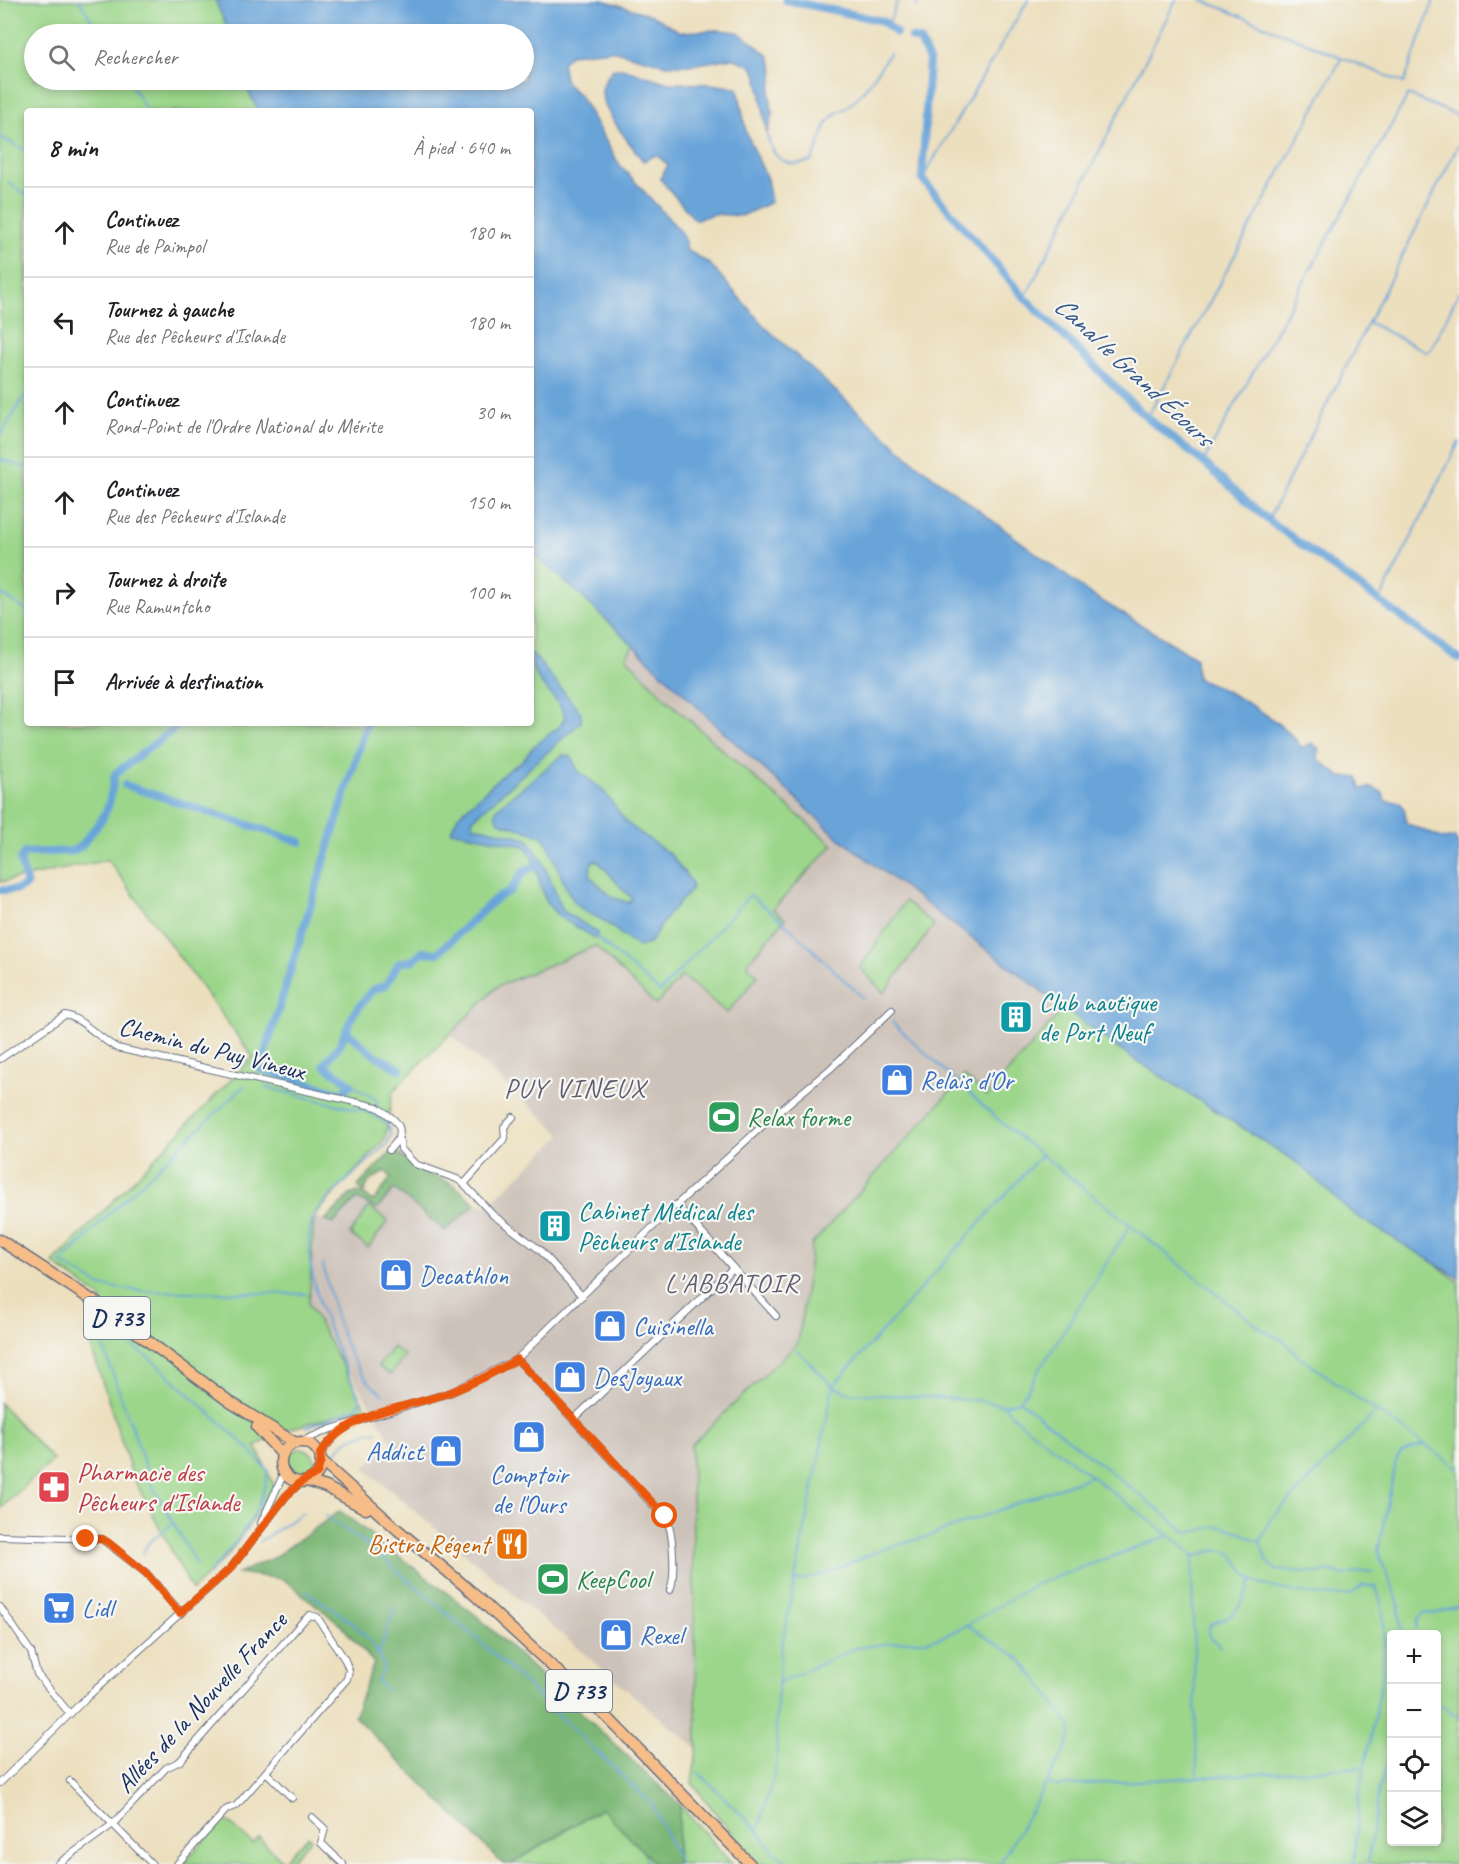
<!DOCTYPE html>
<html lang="fr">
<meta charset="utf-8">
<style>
:root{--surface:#fff;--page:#f6f6f6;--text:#202124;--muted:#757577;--line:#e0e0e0}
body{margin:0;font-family:Caveat,sans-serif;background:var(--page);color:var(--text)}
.controls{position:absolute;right:18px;bottom:18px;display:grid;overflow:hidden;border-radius:6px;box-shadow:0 3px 9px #0003}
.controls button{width:54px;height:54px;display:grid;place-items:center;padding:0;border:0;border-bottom:2px solid var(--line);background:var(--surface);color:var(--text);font:30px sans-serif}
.stop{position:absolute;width:18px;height:18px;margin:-14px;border:4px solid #ea580c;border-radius:50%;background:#fff}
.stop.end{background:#ea580c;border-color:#fff;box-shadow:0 2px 6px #0008}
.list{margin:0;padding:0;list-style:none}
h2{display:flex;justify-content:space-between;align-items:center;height:78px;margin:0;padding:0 24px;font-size:26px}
h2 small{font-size:20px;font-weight:400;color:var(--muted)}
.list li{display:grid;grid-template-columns:39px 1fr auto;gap:18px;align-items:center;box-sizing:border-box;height:90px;padding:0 24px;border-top:2px solid var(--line)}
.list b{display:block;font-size:22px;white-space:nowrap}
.list p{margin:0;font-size:20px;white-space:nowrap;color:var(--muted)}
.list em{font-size:20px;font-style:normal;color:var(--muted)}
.icon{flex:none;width:33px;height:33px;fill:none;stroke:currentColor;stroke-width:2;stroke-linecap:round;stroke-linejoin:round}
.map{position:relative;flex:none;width:1459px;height:1864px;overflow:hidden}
.search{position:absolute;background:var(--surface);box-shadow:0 3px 9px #0003;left:24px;top:24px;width:510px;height:66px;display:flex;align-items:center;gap:15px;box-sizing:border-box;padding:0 21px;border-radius:33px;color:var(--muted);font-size:22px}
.panel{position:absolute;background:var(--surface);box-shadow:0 3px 9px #0003;left:24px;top:108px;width:510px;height:618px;border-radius:6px}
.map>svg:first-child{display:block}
.industrial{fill:#cdc2b9}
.green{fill:#9bd68a;stroke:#5b8274;stroke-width:1.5;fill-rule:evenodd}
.forest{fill:#7cb776;stroke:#4c736a;stroke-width:1.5}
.water{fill:#69a4d9;stroke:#426a9c;stroke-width:1.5;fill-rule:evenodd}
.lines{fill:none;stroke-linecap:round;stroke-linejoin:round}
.stream{stroke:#69a4d9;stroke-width:2}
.canal{stroke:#69a4d9;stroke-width:8}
.street-casing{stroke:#646d80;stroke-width:8}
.primary-casing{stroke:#646d80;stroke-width:13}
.street{stroke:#fff;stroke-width:6}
.primary{stroke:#f7bd88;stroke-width:10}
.route{stroke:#ea580c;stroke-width:8}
.labels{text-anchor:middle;stroke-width:4.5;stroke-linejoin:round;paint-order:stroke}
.shield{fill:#f6f6f2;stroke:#5d6b8a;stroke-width:1.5}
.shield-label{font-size:24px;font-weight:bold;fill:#1b2f5e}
.culture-label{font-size:26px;fill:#0d838f;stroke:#f6f6f2;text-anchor:start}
.street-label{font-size:26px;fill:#1b2f5e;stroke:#f6f6f2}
.shop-label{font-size:26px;fill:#366cbe;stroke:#f6f6f2;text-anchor:start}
.leisure-label{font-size:26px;fill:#27864d;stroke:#f6f6f2;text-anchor:start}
.health-label{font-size:26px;fill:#be3a42;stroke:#f6f6f2;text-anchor:start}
.food-label{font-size:26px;fill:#c56008;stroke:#f6f6f2;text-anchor:end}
.water-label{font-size:27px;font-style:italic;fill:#365889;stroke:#f6f6f2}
.neighbourhood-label{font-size:27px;letter-spacing:1.5px;fill:#605e70;stroke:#f6f6f2}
</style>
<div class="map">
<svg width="1459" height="1864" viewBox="0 0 1459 1864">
<rect width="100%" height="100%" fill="#f6f6f2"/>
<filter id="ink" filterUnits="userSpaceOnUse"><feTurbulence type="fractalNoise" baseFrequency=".0167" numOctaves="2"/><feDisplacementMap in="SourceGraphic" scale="12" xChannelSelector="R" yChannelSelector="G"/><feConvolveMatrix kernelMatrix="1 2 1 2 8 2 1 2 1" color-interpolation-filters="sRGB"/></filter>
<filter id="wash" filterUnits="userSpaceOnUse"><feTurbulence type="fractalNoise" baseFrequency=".008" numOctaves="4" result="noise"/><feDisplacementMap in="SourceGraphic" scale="24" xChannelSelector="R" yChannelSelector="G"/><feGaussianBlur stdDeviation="1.35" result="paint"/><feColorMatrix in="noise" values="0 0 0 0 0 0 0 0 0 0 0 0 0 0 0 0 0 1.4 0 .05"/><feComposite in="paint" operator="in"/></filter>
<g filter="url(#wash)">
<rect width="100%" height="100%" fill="#ecdfbe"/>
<polygon class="industrial" points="634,645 730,738 839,838 1065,1007 987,1097 964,1076 813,1244 798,1343 691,1445 697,1749 364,1468 393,1444 309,1304 314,1215 333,1224 357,1199 377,1209 394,1189 446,1231 476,1204 487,1206 562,1135 450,1034 498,986 595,946 563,746"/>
<g class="green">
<polygon points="0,0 255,0 268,34 34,34 34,80 287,80 304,111 27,111 27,723 531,723 531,542 634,645 626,657 666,699 729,756 833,845 773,909 785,919 747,964 758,976 727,1013 682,976 656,1005 595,946 498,986 393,1091 385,1139 314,1216 309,1304 365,1407 282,1431 256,1446 275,1488 228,1555 192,1590 133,1477 87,1334 102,1299 53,1263 253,1057 108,860 0,882"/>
<polygon points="905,901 934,925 884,993 860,968"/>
<path d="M1065,1007L1120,1050L1298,1163L1459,1282V1864H756L692,1783L697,1749L691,1445L798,1343L812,1244L964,1076L987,1096ZM1392,1634H1436V1842H1392Z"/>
<polygon points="369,1207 388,1221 368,1248 350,1234"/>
<polygon points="393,1347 405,1356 390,1375 378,1366"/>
<polygon points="0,1403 53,1460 0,1509"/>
<circle cx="301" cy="1463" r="14"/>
<polygon points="680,1805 732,1864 676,1864"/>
<polygon points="602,1808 655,1864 511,1864"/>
<polygon points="224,1818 253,1844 259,1838 283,1861 308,1836 311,1839 287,1864 183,1864"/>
</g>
<g class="forest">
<polygon points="391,1152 397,1152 413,1167 454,1185 476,1204 445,1231 394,1189 377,1209 357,1199 333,1224 325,1221 350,1195 358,1192 374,1201 391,1177 385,1171 368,1183 364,1193 358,1186"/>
<polygon points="340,1511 477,1616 680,1805 676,1864 655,1864 601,1808 511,1864 503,1864 354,1716 374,1663 340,1624 283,1579 238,1573 273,1558"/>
</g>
<g class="water">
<path d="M215,0H603L651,15L681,32L718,30L738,32L753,43L769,56L774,70L770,93L772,113L767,134L758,78L752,66L732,58L692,65H667L612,50L571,54L562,63L566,83L580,96L619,164L683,234L687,250L710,264L764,326L913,461L1092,595L1196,658L1197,678C1229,690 1282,720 1302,748L1312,743L1319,749L1318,759L1341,777H1358L1361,789L1372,787L1383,793L1385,801L1400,802L1405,811L1406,823L1444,839L1455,837L1459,848V1278L1353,1214L1298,1163L1120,1050L839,838L730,738L576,591L531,552V111H259L242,80H524V34H230Z"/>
<path d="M622,68L668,83L711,84L738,88L746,132L767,179L771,202L742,216L714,214L695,220L660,179L668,165L656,155L643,161C631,144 602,112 602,92C602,84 607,77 612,70Z"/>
<path d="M531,652L581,713V722L472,820L474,826L527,838L542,860L563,911L598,933L595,939C578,925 559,922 547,902C537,885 538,860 525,846L451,831L458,816L508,770L521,762L534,746L560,726L565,717C555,689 531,687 531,652Z"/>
<path d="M563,755L571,756L578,771L602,789L627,823L672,856L692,883L691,890L668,915L649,944L638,947L601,919L584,911L574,901L566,888L548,844L542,836L499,822L495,814L497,808ZM596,860C610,872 618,887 632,898L629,903L612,897L590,876L591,863Z"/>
</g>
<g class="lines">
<g class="stream">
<polyline points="79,0 100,34"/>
<polyline points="1202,0 1404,83 1434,0"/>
<polyline points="917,8 918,0"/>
<polyline points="888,25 898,0"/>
<polyline points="128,80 147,111"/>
<path d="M767,134C772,159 786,169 811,161C821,147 821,127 834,115C837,112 842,110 846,108C865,93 878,71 890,52"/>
<polyline points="0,137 27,151"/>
<polyline points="922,179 1028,0"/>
<polyline points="8,182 25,195"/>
<polyline points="1025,298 1176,0"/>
<polyline points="1368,322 1427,352 1431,349 1459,292"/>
<polyline points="1147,418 1341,59"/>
<polyline points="0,436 27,392"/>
<polyline points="0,459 27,468"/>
<polyline points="1203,462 1408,95 1459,116"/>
<polyline points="1268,520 1459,144"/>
<polyline points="0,593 27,611"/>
<polyline points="1379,602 1459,442"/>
<polyline points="595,936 660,992 750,895 786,924 863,998"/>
<polyline points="892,1022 1004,1125 1264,1331 1284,1341 1297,1355 1459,1469"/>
<polyline points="351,1084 378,1101 378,1105"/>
<polyline points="244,1086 107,1216 61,1263 101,1286 142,1291 306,1294"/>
<path d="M265,1087L371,1113L388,1125L391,1135L386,1145C372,1158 319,1203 314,1216C294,1264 339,1357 361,1400L356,1408L307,1427"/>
<path d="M323,1265C333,1306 345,1370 383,1394"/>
<polyline points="98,1332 153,1487 197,1565"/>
<path d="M113,1333L151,1359L248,1448L268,1471C263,1512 235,1544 209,1574"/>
<polyline points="798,1351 833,1386 848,1393 975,1400 1004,1405 1020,1401 1129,1227"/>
<path d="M1021,1402L1187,1532C1198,1532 1205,1528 1215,1527C1230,1525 1247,1537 1260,1542L1266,1560L1276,1570L1318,1573L1330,1571L1344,1576L1362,1571L1373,1572"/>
<polyline points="1005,1406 1013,1417 1177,1541 1194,1557"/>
<path d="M348,1477L334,1456C343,1438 359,1435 377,1431"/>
<polyline points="326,1516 365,1543 485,1646 653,1805 680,1864"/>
<polyline points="260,1541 304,1512"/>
<polyline points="1260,1542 1270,1520 1377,1411"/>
<polyline points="142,1554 149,1542 173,1523"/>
<path d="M1194,1557C1204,1553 1219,1547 1230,1553C1240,1558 1240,1573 1253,1580C1270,1590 1327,1598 1348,1595C1353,1594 1358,1589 1363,1585L1376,1587C1399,1644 1370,1730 1360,1791C1357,1815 1356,1840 1354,1864"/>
<polyline points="1194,1557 1192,1578 1197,1776"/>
<polyline points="795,1581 819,1576 880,1550 929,1536 1091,1476"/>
<path d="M306,1591C336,1612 372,1630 384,1667L377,1680L387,1691"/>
<polyline points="967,1625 1018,1657 1043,1687 1070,1726 1070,1737 1066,1749 1000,1864"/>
<polyline points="1416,1629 1418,1619 1424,1613 1433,1614 1459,1606"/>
<polyline points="1402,1634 1398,1601 1378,1552 1396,1461 1401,1453 1425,1444"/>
<path d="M1221,1647L1210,1637L1209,1627C1216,1620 1222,1620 1230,1616C1241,1609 1247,1591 1253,1580"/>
<polyline points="378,1655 396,1607"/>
<polyline points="778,1683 856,1648 906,1641 926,1641 942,1637 967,1625 1034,1585 1168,1536"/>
<polyline points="1436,1708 1442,1705 1459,1718"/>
<polyline points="698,1772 758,1831 775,1853 791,1864"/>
<polyline points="1047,1783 1056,1786 1364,1767"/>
<polyline points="758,1831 777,1764 776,1717 781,1650 833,1386 1042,1154"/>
<polyline points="645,1859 648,1864"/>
<polyline points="1327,1864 1353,1864"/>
<polyline points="1368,1864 1379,1789 1389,1759 1392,1719"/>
</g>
<g class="canal">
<polyline points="786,0 883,21 896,33"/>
<polyline points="911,38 920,41 929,60 922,179 1025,298 1147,418 1203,462 1268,520 1459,659"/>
<polyline points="367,723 260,1069 342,1093 351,1084 324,1065 340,1044 354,1013 372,990 386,985 399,963 414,960 422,952 438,953 495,899 510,891 524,871 538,865"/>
<polyline points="125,785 301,842"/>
<polyline points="0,890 17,890 27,885 20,860 24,853 73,851 81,846 102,819 109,804 115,774 182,723"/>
<polyline points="346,1031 373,1054 400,1069"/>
</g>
</g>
</g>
<g filter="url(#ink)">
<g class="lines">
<g class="street-casing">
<g id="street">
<path d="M0,1059L65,1015C80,1017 100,1039 117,1048L377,1107C396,1120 411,1129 389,1150"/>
<polyline points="400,1141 401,1149 415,1164 457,1179 464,1184 493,1215 540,1250 582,1296"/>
<polyline points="464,1184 505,1138 504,1127 513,1117"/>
<polyline points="677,1205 776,1316"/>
<path d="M517,1359L667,1520C673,1532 676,1577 670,1590"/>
<polyline points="574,1419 733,1268"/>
<polyline points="302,1441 331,1429 452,1392 517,1359 662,1218 771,1118 830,1069 892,1010"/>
<polyline points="320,1454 337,1433 349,1426"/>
<polyline points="261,1523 284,1473"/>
<polyline points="0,1536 102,1539 146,1573 181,1613"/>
<polyline points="0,1607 31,1652 37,1674 70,1714"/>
<polyline points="266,1772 292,1798"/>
<polyline points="70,1781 152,1864"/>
<polyline points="0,1783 85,1699 231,1568 286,1496 301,1482"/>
<polyline points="312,1817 325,1829 321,1843 343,1864"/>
<polyline points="58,1864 113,1824 166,1768 180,1761 304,1620 310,1615 317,1617 345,1660 349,1670 347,1679 236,1806 227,1809 177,1864"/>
</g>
</g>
<g class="primary-casing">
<g id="primary">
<polyline points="0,1240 98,1304 230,1402 294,1442"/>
<polyline points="257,1427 282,1454"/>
<circle cx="301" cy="1462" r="20"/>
<polyline points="321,1461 398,1530 466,1587 607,1717 750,1864"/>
<polyline points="307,1481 326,1487 366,1509"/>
</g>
</g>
<use href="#street" class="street"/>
<use href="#primary" class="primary"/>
</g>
</g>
<g class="lines" filter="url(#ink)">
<path class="route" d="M86,1539H102L109,1543L146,1573L180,1613L231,1568L286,1496L301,1482L317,1473L321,1461L320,1454C348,1410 405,1409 451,1392C474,1383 496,1372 517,1359L665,1516"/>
</g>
<defs>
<g id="building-square" transform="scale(1.725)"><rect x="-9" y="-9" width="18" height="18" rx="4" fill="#0f9aa8" stroke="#f6f6f2"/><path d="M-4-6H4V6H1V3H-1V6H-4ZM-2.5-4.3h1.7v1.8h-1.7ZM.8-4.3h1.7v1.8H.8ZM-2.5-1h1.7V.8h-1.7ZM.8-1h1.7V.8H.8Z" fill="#fff"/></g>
<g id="shop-square" transform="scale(1.725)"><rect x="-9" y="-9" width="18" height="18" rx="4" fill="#3f7fe0" stroke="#f6f6f2"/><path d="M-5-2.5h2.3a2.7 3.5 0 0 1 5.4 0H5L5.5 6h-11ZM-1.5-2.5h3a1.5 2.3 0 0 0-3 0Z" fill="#fff"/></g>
<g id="stadium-square" transform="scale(1.725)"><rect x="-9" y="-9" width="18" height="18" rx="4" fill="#2e9e5b" stroke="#f6f6f2"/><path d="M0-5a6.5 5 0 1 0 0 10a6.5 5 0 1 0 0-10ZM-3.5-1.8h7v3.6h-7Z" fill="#fff"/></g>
<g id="pharmacy-square" transform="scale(1.725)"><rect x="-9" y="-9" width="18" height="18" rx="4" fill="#e0444e" stroke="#f6f6f2"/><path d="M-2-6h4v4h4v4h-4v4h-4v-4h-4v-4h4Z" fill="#fff"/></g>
<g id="restaurant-square" transform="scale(1.725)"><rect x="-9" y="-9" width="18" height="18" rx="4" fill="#e8710a" stroke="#f6f6f2"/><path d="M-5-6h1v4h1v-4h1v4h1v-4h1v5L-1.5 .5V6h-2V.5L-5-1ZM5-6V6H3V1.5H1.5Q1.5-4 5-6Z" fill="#fff"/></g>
<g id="supermarket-square" transform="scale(1.725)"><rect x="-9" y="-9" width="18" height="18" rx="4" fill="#3f7fe0" stroke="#f6f6f2"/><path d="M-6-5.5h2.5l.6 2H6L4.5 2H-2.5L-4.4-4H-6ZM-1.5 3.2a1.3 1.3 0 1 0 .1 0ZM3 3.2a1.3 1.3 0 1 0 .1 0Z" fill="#fff"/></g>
</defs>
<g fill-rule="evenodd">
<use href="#building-square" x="1016" y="1017"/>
<use href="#shop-square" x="897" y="1080"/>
<use href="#stadium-square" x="724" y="1117"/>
<use href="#building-square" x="555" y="1226"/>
<use href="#shop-square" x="396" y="1275"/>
<use href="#shop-square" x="610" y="1326"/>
<use href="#shop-square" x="570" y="1377"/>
<use href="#shop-square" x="529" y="1437"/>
<use href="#shop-square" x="446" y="1451"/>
<use href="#pharmacy-square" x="54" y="1487"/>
<use href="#restaurant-square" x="512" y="1544"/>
<use href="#stadium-square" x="553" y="1579"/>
<use href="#supermarket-square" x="59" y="1608"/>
<use href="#shop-square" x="616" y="1635"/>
</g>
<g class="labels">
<g class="shield">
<rect x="84" y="1297" width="66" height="42" rx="4.5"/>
<rect x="546" y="1670" width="66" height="42" rx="4.5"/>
</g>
<g class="shield-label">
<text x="117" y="1326">D 733</text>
<text x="579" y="1699">D 733</text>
</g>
<g class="culture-label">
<text x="1039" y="1011">Club nautique<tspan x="1039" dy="30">de Port Neuf</tspan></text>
<text x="578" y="1220">Cabinet Médical des<tspan x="578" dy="30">Pêcheurs d'Islande</tspan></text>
</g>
<g class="street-label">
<text transform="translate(212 1048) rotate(14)" y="9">Chemin du Puy Vineux</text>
<text transform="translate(201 1702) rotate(-47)" y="9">Allées de la Nouvelle France</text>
</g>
<g class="shop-label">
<text x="920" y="1089">Relais d'Or</text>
<text x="419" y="1284">Decathlon</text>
<text x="633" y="1335">Cuisinella</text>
<text x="593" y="1386">DesJoyaux</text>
<text x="423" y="1460" text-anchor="end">Addict</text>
<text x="529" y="1483" text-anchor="middle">Comptoir<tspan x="529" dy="30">de l'Ours</tspan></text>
<text x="82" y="1617">Lidl</text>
<text x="639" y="1644">Rexel</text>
</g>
<g class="leisure-label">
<text x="747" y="1126">Relax forme</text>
<text x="576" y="1588">KeepCool</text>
</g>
<g class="health-label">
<text x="77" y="1481">Pharmacie des<tspan x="77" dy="30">Pêcheurs d'Islande</tspan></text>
</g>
<g class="food-label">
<text x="489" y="1553">Bistro Régent</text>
</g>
<g class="water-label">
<text transform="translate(1134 371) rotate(43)" y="9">Canal le Grand Écours</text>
</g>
<g class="neighbourhood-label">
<text x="575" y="1097">PUY VINEUX</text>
<text x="732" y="1292">L'ABBATOIR</text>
</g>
</g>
</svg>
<div class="controls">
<button>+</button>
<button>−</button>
<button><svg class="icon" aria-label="locate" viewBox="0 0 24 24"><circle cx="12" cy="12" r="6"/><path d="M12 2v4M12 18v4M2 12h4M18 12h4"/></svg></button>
<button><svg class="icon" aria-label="layers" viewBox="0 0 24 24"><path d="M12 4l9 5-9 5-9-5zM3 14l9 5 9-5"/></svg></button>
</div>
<div class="stop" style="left:665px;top:1516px"></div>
<div class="stop end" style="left:86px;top:1539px"></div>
<div class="search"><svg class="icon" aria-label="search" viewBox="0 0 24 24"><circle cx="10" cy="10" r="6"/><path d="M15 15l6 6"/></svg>Rechercher</div>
<section class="panel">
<h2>8 min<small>À pied · 640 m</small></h2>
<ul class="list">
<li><svg class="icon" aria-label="ahead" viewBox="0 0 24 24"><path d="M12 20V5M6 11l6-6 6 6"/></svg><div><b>Continuez</b><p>Rue de Paimpol</p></div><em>180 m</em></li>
<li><svg class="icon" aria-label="left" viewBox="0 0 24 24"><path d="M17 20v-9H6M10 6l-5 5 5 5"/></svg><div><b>Tournez à gauche</b><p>Rue des Pêcheurs d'Islande</p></div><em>180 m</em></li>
<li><svg class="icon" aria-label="ahead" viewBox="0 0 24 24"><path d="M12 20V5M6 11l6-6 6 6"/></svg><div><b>Continuez</b><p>Rond-Point de l'Ordre National du Mérite</p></div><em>30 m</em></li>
<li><svg class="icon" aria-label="ahead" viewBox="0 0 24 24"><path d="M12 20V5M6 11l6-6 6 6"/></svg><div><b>Continuez</b><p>Rue des Pêcheurs d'Islande</p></div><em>150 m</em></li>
<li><svg class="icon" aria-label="right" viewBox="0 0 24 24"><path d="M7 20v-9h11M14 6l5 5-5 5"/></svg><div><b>Tournez à droite</b><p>Rue Ramuntcho</p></div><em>100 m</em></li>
<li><svg class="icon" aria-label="arrive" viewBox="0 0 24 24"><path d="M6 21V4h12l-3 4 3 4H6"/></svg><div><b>Arrivée à destination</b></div></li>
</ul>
</section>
</div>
